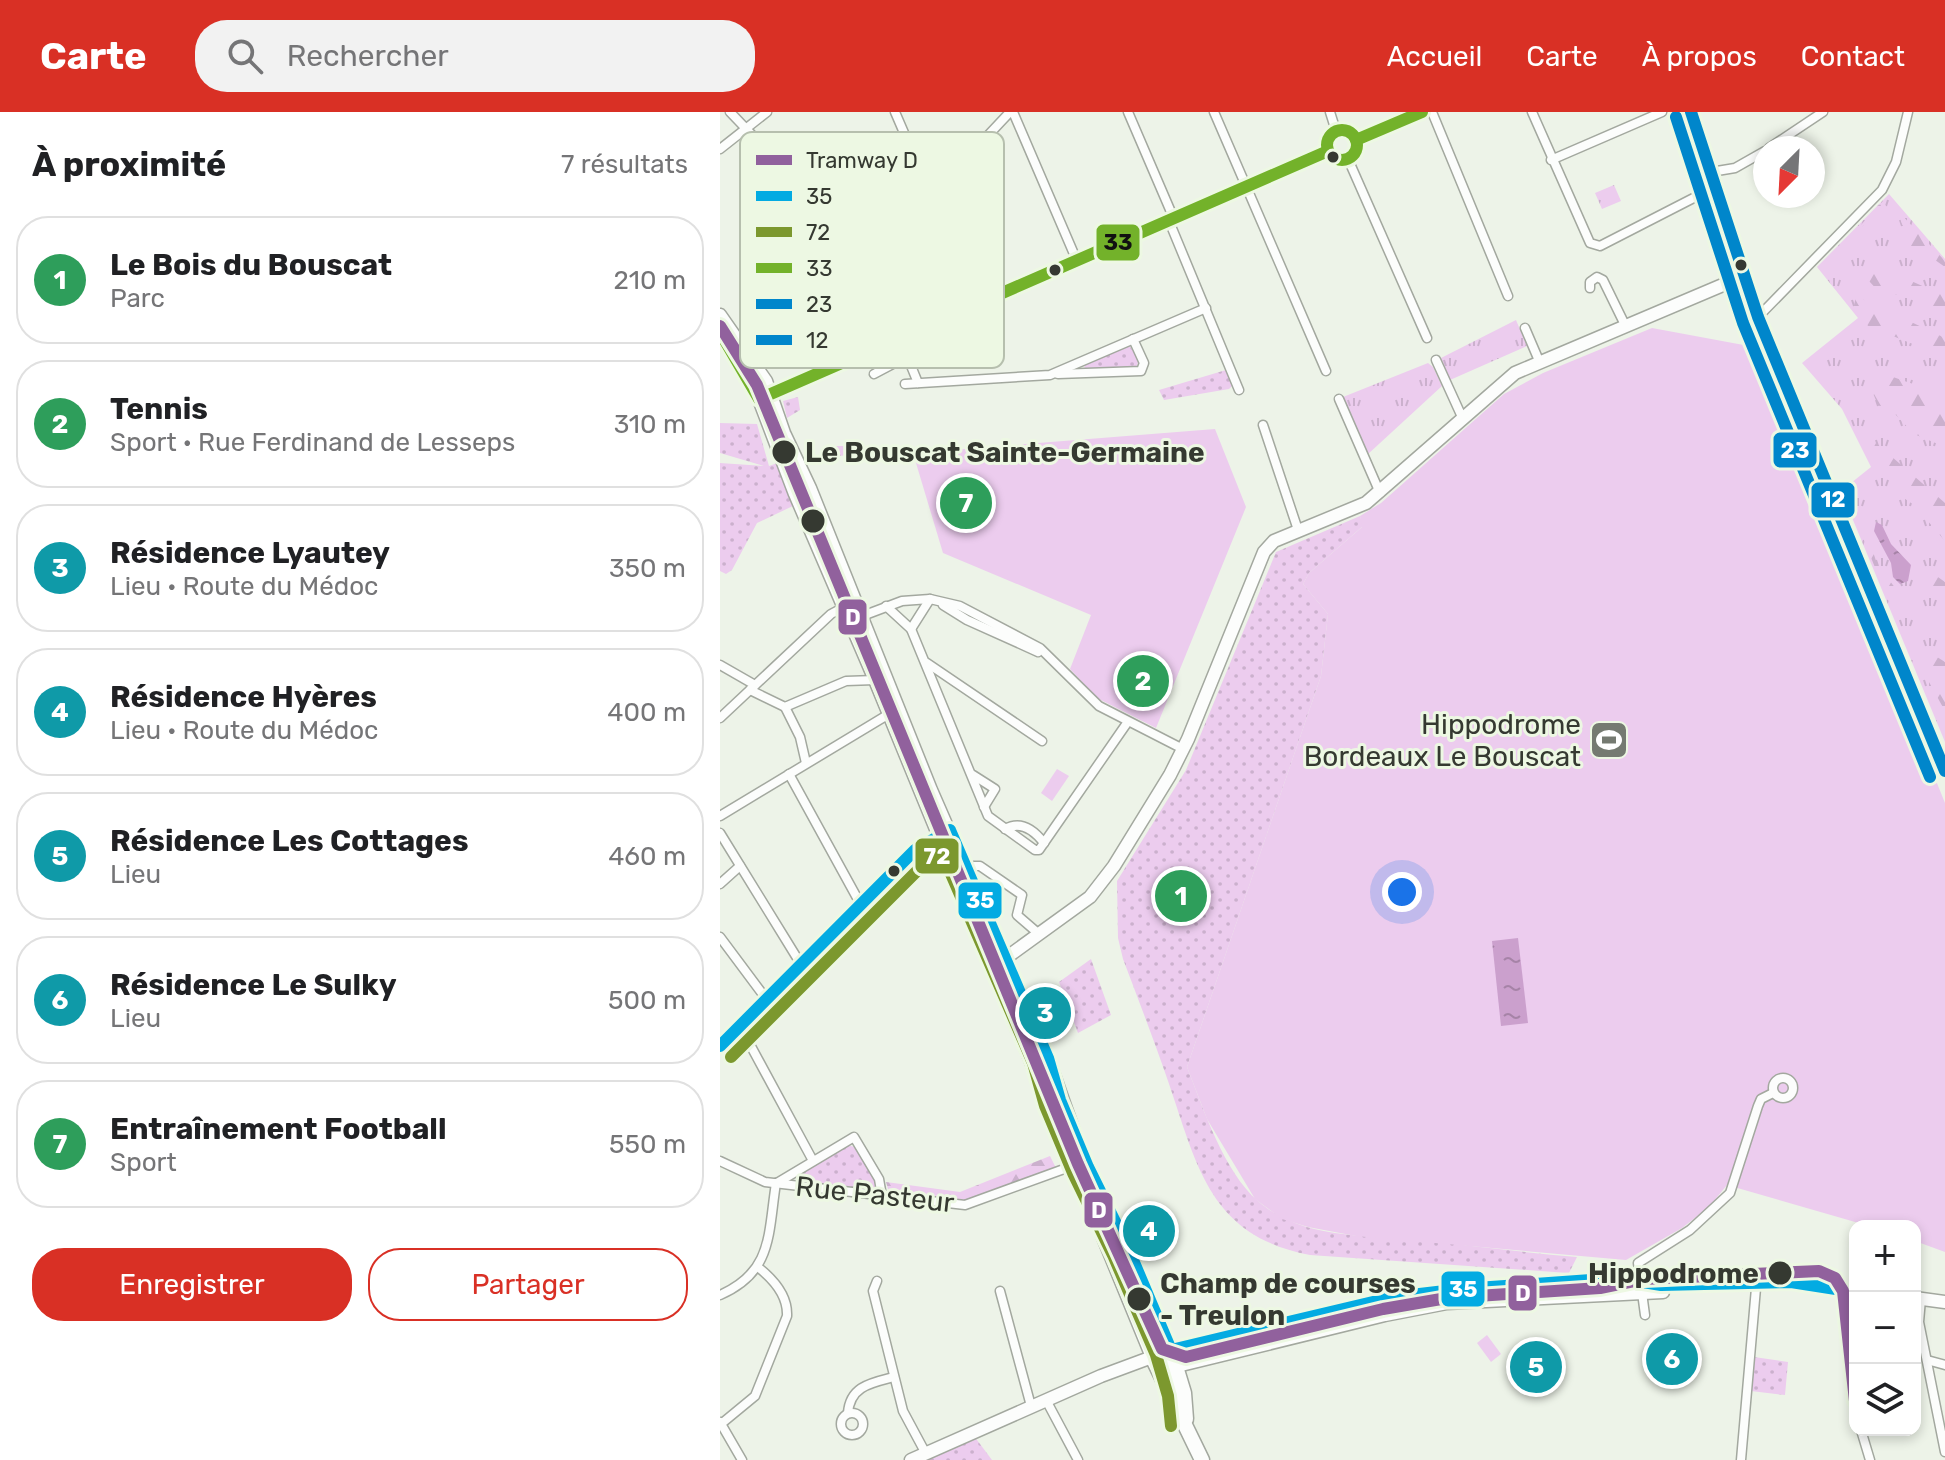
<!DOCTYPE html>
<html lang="fr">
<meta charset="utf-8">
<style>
:root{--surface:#fff;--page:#f2f2f2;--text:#202124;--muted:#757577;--line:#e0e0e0;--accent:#d93025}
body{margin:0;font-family:Rubik,sans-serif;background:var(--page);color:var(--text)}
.controls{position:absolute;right:24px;bottom:24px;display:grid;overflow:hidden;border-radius:16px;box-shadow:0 4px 12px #0003}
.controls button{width:72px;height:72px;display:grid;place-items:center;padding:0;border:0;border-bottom:2px solid var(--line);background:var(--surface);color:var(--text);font:40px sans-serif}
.compass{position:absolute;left:1033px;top:24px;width:72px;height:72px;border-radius:50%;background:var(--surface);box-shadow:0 4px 12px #0003;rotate:204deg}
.you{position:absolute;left:682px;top:780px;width:28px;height:28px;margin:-20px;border:6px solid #fff;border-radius:50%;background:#1a73e8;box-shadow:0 0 0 12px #1a73e833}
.badge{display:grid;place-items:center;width:52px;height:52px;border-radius:50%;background:var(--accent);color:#fff;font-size:26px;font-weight:700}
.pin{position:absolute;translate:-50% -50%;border:4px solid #fff;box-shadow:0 2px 8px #0006}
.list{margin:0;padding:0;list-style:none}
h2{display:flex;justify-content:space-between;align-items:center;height:104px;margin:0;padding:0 32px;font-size:34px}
h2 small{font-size:26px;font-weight:400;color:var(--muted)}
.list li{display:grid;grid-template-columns:52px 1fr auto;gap:24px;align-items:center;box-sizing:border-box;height:128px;margin:0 16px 16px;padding:0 16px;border:2px solid var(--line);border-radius:32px}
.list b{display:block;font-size:30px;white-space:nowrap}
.list p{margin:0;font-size:26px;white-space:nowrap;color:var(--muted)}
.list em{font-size:26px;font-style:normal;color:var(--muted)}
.actions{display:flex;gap:16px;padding:24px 32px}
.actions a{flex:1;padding:18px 0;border:2px solid var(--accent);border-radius:32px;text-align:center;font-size:28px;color:var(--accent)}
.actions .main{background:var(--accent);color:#fff}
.icon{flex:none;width:44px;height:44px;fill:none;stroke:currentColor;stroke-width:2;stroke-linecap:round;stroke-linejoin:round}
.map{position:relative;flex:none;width:1225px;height:1348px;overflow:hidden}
header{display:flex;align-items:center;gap:48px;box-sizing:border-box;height:112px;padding:0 40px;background:var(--accent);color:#fff}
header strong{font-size:38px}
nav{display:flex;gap:44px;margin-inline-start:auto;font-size:28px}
.search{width:560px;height:72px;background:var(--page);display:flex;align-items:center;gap:20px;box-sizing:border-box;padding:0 28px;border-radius:32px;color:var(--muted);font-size:30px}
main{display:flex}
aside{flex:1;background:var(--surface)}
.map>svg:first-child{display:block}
.grass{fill:url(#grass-tufts)}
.forest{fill:url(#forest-firs)}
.park{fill:url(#park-dots)}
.pitch{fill:#ecccee}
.water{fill:url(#water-ripples)}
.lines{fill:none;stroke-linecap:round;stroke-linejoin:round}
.street-casing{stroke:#a3a89f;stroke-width:11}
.secondary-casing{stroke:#a3a89f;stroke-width:15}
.primary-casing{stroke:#a3a89f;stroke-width:17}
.street{stroke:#fcfdfc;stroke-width:8}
.secondary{stroke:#fcfdfc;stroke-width:12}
.primary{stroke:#fcfdfc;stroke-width:14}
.bus-1-casing{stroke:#edf8e3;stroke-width:18}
.bus-2-casing{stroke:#edf8e3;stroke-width:18}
.bus-3-casing{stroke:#edf8e3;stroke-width:18}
.bus-4-casing{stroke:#edf8e3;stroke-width:18}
.bus-5-casing{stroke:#edf8e3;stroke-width:18}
.bus-1{stroke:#03abe2;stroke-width:12}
.bus-2{stroke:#7c982e;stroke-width:12}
.bus-3{stroke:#73b22a;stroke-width:12}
.bus-4{stroke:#0086cb;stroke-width:12}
.bus-5{stroke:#0086cb;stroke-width:12}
.tram-1-casing{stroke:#edf8e3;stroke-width:18}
.tram-1{stroke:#91619d;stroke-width:12}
.bus-dot{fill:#353931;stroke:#edf8e3;stroke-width:3}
.labels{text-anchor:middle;stroke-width:6;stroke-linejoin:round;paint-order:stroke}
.stop-label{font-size:28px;font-weight:bold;fill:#353931;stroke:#edf8e3;text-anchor:start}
.poi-label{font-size:28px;fill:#353931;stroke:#edf8e3;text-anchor:end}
.street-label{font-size:28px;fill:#353931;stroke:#edf8e3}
.key{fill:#edf8e3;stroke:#b6bfae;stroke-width:2}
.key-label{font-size:22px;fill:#353931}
.line-badge{stroke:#edf8e3;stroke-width:3}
.badge-label{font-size:22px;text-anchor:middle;font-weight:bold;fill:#fff}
.pale-badge-label{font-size:22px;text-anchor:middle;font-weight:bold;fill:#111}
</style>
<header>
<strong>Carte</strong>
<div class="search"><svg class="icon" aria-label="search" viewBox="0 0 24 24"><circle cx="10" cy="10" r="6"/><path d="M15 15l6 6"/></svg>Rechercher</div>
<nav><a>Accueil</a><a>Carte</a><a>À propos</a><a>Contact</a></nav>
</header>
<main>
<aside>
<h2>À proximité<small>7 résultats</small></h2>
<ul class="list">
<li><span class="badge" style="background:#2e9e5b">1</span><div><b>Le Bois du Bouscat</b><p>Parc</p></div><em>210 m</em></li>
<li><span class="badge" style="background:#2e9e5b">2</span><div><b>Tennis</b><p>Sport · Rue Ferdinand de Lesseps</p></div><em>310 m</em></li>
<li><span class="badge" style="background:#0f9aa8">3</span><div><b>Résidence Lyautey</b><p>Lieu · Route du Médoc</p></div><em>350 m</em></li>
<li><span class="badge" style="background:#0f9aa8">4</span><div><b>Résidence Hyères</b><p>Lieu · Route du Médoc</p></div><em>400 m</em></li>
<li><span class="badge" style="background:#0f9aa8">5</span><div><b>Résidence Les Cottages</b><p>Lieu</p></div><em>460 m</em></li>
<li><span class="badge" style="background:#0f9aa8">6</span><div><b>Résidence Le Sulky</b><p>Lieu</p></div><em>500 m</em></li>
<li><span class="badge" style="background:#2e9e5b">7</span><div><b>Entraînement Football</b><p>Sport</p></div><em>550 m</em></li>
</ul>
<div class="actions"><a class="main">Enregistrer</a><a>Partager</a></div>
</aside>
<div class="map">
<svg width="1225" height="1348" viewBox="0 0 1225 1348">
<defs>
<pattern id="grass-tufts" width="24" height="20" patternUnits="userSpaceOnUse" patternTransform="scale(2)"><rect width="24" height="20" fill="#ecccee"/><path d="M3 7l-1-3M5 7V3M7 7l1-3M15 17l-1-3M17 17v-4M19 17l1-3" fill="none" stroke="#cbb0cd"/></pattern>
<pattern id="forest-firs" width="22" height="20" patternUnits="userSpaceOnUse" patternTransform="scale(2)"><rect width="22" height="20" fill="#ecccee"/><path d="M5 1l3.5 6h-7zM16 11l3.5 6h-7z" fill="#cbb0cd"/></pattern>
<pattern id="park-dots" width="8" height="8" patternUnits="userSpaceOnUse" patternTransform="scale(2)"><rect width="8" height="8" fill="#ecccee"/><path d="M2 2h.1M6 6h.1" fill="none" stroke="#cbb0cd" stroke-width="1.8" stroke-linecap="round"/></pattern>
<pattern id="water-ripples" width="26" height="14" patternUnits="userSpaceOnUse" patternTransform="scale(2)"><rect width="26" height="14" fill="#cba0cd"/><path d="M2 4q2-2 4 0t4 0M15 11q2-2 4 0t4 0" fill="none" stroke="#a683a7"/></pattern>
</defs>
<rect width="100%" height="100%" fill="#edf3e8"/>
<g class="grass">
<polygon points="894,73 901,89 882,97 875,81"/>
<polygon points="1169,82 1225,147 1225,630 1121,379 1151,355 1122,297 1082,251 1138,206 1097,155"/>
<polygon points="796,208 807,234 730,268 721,246"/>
<polygon points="708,251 713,255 722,274 647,343 623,285"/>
<polygon points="884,1170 885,1177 873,1178 693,1192 692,1186"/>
<polygon points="660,1192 661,1199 474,1245 473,1238"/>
</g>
<g class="forest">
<polygon points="1163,89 1166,94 1162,104 1151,105 1121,139 1116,140"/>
<polygon points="1178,99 1225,149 1225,155 1208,143 1199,145 1189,137"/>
<polygon points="1155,153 1225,184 1225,205 1187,183 1161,182 1149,169"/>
<polygon points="1136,184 1225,226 1225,245 1148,214 1134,194"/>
<polygon points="1173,265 1196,273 1225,291 1225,335 1194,322 1175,302 1158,293 1149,272 1155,266"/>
<polygon points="1156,331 1225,391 1225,429 1194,393 1175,380 1177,367 1170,356 1149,344"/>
<polygon points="113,334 175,334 181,341 114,344"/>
<polygon points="1137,411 1145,415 1157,452 1179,481 1177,490 1169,490"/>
<polygon points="1215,463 1225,470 1225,489 1213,487 1205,475"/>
<polygon points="1209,540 1225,550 1225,599 1199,552"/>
<polygon points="330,1044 336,1056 245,1089 169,1080 166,1070 240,1080"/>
</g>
<g class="park">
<polygon points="409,233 419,248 416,256 365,257 364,252"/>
<polygon points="506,258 513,273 509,277 444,288 439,278"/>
<polygon points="78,285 80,298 67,306 63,289"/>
<polygon points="0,311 37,312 49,354 60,350 75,393 37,411 12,458 6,462 0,459 0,351 44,354 0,341"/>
<path d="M640,404L643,414L589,461L583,472L608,502L601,564L467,955C483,996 504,1060 538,1089C583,1129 649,1122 706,1129C756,1134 807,1141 857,1145L849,1161L590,1143C489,1124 477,1053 448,969C434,928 418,887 403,847L398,826L397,769L466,658L556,440Z"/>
<polygon points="371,847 391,903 358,921 339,870"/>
<polygon points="128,1033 140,1037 157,1070 155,1078 80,1069 79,1060"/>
<polygon points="1034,1245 1068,1250 1065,1283 1031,1279"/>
<polygon points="254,1324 272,1348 209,1348 207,1345"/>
</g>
<g class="pitch">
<polygon points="932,216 1029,234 1040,233 1225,691 1225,1140 1195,1129 1195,1114 1149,1114 1007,1073 989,1095 962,1116 906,1148 636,1124 588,1115 562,1107 535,1087 487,1007 467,955 601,564 608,502 583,472 589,461 642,415 640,404 661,391 784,282 823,261"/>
<polygon points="495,317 526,395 436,616 377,586 350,557 371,503 223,441 193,341"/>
<polygon points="337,657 349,664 332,689 321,681"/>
<polygon points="767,1223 781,1242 771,1250 757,1231"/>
</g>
<g class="water">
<polygon points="1156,410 1162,413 1171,432 1191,453 1188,469 1180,472 1173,465 1171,451 1154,419"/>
<polygon points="798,826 808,911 781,914 772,829"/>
</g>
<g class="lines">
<g class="street-casing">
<g id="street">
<polyline points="10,0 34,25"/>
<polyline points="175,0 258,192"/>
<polyline points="293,0 357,149"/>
<polyline points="408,0 454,107"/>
<polyline points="494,0 606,259"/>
<polyline points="610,0 616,19"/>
<polyline points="712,0 788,184"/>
<polyline points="812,0 870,131 880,134 995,75"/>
<circle cx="622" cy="33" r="15"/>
<polyline points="636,28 702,0"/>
<polyline points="1049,36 1103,0"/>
<polyline points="0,37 47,0"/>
<polyline points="628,47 707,226"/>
<polyline points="831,48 942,0"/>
<polyline points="991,60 1015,56 1045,39"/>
<polyline points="211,84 290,0"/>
<polyline points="449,109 519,278"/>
<polyline points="870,176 870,170 877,165 883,168 906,215"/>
<polyline points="1038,205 1162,78 1176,50 1188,0"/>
<polyline points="805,216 820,251"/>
<polyline points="716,248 742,305"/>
<polyline points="154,262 188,244"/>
<polyline points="338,262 421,259 424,251 413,227"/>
<polyline points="198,271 183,234 185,223 137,107 208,75"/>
<polyline points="185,272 330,263 486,196"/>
<polyline points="47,283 608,39"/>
<polyline points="619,287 660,381"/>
<polyline points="543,313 578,418"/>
<polyline points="223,493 247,508 318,540"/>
<polyline points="166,494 191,517 268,704 315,738 319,738 407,611"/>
<polyline points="137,506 182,489 210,487 240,494 320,536 379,594 463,637"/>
<polyline points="191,517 210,487"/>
<polyline points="207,551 322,629"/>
<polyline points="0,553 35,573"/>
<polyline points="30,578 65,595 126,569 155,568"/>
<polyline points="65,595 80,625 86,651"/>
<polyline points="0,606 111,502 128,493"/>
<polyline points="69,662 141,793"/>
<polyline points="253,663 275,677 264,695"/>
<polyline points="0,704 169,602"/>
<path d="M285,717C301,708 314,718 324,731"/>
<polyline points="0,721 82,854"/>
<polyline points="248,761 253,754 260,754 302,783 297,803 319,822"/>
<polyline points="0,772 20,754"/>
<polyline points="0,825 47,888"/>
<polyline points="20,914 92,1047"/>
<circle cx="1063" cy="976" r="10"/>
<polyline points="0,1049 45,1070 245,1093 355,1053"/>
<polyline points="57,1071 134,1025 159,1067 162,1084"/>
<polyline points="157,1169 153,1179 183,1299 205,1340"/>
<polyline points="280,1179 311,1294"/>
<polyline points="1123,1179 1135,1289"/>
<path d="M0,1183C53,1160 48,1122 56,1071"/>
<polyline points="1201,1187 1199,1210 1225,1340"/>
<polyline points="925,1203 918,1151 970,1118 1010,1081 1038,994 1041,987 1053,981"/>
<polyline points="1207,1248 1225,1253"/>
<polyline points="438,1250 448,1259 458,1281"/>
<polyline points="326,1288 358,1348"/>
<circle cx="132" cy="1312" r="11"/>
<path d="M128,1301C130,1274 151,1271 174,1265"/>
<polyline points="0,1310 22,1348"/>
<path d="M1,1312L35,1284L67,1204C68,1184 54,1168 39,1156"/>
<polyline points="1141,1318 1150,1348"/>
<polyline points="1021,1348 1036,1176"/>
</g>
</g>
<g class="secondary-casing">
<g id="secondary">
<polyline points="971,0 1038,205 1225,659"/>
<polyline points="0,203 46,269 64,321 90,376 211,678 328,946 362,1042 451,1238"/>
<polyline points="0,220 34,274 75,382 155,568 432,1245"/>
<polyline points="283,848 370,785 394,754 450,663 468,627 544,440 554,429 646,391 795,261 1024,164"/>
<polyline points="0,934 195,738 222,721"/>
<polyline points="1195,1186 1225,1190"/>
<polyline points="432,1245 457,1254 665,1203 727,1191 943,1180"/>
<polyline points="191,1348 381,1264 451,1238 681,1184 899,1166 934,1172 1050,1169 1118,1175 1123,1179"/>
</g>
</g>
<g class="primary-casing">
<g id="primary">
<polyline points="451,1238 464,1281 466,1307"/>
<polyline points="432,1245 482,1348"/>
</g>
</g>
<use href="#street" class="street"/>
<use href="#secondary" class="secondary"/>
<use href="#primary" class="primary"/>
<g class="bus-1-casing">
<polyline id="bus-1" points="0,934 195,738 230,718 328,946 340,988 368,1055 408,1136 451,1238 674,1185 742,1177 899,1166 941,1173 1071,1170 1135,1180"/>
</g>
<g class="bus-2-casing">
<polyline id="bus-2" points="11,945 205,751 222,741 313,951 325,994 353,1061 393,1143 436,1243 448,1284 451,1314"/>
</g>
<g class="bus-3-casing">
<g id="bus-3">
<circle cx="622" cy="33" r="15"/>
<polyline points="636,28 702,0"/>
<polyline points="0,220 39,287 608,39"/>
</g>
</g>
<g class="bus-4-casing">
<polyline id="bus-4" points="956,5 1023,211 1210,665"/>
</g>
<g class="bus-5-casing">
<polyline id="bus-5" points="971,0 1038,205 1225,659"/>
</g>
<use href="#bus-1" class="bus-1"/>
<use href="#bus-2" class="bus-2"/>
<use href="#bus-3" class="bus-3"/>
<use href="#bus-4" class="bus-4"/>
<use href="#bus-5" class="bus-5"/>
<g class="tram-1-casing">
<polyline id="tram-1" points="0,214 37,273 358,1052 442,1237 466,1245 663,1197 727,1186 880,1176 924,1167 1099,1159 1115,1166 1123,1179 1135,1289"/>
</g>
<use href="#tram-1" class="tram-1"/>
</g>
<defs>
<g id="stadium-square" transform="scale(2)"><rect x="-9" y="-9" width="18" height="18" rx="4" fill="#757a71" stroke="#edf8e3"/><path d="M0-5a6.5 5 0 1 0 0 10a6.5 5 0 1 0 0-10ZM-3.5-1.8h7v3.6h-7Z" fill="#fff"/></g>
</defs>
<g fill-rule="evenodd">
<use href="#stadium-square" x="889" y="628"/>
</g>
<g class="bus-dot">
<circle cx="613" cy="45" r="7"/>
<circle cx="1021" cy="153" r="7"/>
<circle cx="335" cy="158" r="7"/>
<circle cx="64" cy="340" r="13"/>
<circle cx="93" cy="409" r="13"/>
<circle cx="174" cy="759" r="7"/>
<circle cx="1060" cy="1161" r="13"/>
<circle cx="419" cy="1187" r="13"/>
</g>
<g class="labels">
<g class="stop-label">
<text x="85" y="350">Le Bouscat Sainte-Germaine</text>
<text x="1039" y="1171" text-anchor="end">Hippodrome</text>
<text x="440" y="1181">Champ de courses<tspan x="440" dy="32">- Treulon</tspan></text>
</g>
<g class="poi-label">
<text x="861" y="622">Hippodrome<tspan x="861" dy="32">Bordeaux Le Bouscat</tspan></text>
</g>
<g class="street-label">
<text transform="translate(155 1082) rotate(6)" y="10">Rue Pasteur</text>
</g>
</g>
<rect x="20" y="20" width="264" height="236" rx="12" class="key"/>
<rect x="36" y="43" width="36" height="10" fill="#91619d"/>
<rect x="36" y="79" width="36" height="10" fill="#03abe2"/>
<rect x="36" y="115" width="36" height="10" fill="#7c982e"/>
<rect x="36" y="151" width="36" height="10" fill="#73b22a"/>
<rect x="36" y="187" width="36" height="10" fill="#0086cb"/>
<rect x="36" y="223" width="36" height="10" fill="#0086cb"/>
<g class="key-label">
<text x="86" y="56">Tramway D</text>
<text x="86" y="92">35</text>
<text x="86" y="128">72</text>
<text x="86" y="164">33</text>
<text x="86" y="200">23</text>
<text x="86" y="236">12</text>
</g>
<g class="line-badge">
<rect x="375" y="111" width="46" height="39" rx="8" fill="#73b22a"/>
<rect x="1052" y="319" width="46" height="38" rx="8" fill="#0086cb"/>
<rect x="1090" y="369" width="46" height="38" rx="8" fill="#0086cb"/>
<rect x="117" y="486" width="31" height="38" rx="8" fill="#91619d"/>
<rect x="194" y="725" width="46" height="38" rx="8" fill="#7c982e"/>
<rect x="237" y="769" width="46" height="39" rx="8" fill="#03abe2"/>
<rect x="363" y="1079" width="31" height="38" rx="8" fill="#91619d"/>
<rect x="720" y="1158" width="46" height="38" rx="8" fill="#03abe2"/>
<rect x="787" y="1162" width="31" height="38" rx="8" fill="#91619d"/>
</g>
<g class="badge-label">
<text x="1075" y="346">23</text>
<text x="1113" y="395">12</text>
<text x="133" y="513">D</text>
<text x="217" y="752">72</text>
<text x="260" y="796">35</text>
<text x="379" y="1106">D</text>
<text x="743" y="1185">35</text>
<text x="803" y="1189">D</text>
</g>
<g class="pale-badge-label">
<text x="398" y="138">33</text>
</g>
</svg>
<div class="controls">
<button>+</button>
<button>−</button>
<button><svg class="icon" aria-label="layers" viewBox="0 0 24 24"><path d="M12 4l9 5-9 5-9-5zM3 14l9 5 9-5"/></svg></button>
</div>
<svg class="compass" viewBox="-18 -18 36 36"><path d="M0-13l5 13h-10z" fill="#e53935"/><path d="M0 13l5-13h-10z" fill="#757577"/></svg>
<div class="you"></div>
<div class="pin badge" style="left:461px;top:784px;background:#2e9e5b">1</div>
<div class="pin badge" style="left:423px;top:569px;background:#2e9e5b">2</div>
<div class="pin badge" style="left:325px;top:901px;background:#0f9aa8">3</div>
<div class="pin badge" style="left:429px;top:1119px;background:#0f9aa8">4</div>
<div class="pin badge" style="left:816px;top:1255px;background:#0f9aa8">5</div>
<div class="pin badge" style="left:952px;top:1247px;background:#0f9aa8">6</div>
<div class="pin badge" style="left:246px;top:391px;background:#2e9e5b">7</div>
</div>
</main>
